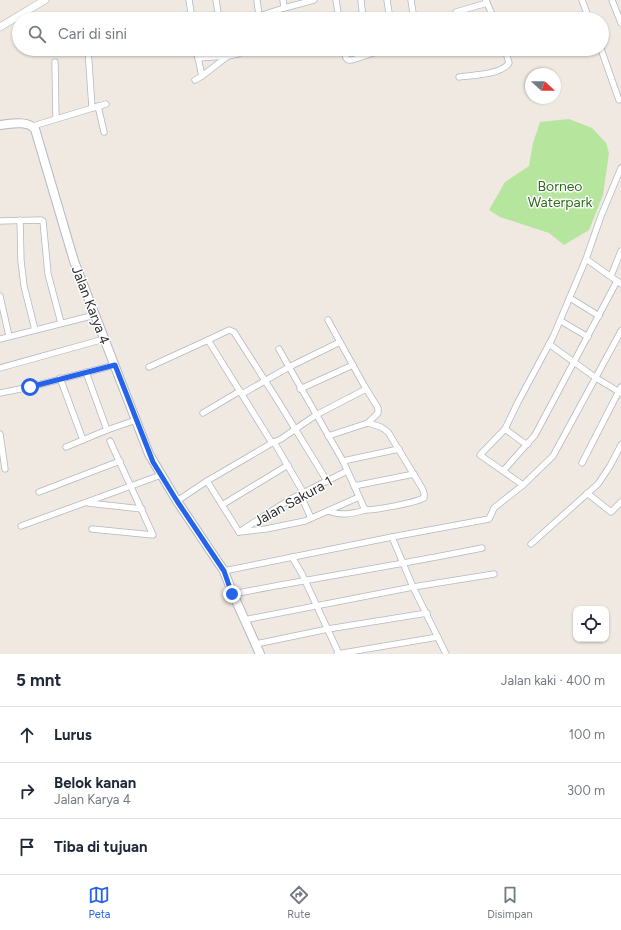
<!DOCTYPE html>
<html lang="id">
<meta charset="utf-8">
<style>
:root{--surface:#fff;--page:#f2f2f3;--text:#1f2937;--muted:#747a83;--line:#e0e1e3;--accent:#2563eb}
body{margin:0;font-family:Figtree,sans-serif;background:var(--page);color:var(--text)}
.controls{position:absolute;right:12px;bottom:12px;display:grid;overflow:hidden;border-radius:8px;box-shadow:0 1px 3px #0004}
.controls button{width:36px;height:36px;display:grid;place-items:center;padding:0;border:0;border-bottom:1px solid var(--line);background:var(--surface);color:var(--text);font:20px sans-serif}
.compass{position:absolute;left:525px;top:68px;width:36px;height:36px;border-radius:50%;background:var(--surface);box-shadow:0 1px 3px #0004;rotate:111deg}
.stop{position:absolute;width:12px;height:12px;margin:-9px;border:3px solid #2563eb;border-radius:50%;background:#fff}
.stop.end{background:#2563eb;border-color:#fff;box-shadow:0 1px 4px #0008}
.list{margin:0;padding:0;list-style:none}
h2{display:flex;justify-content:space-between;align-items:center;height:52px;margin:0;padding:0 16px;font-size:17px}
h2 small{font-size:13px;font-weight:400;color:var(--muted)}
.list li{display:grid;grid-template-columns:26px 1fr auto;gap:12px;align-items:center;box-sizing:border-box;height:56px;padding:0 16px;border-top:1px solid var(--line)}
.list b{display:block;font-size:15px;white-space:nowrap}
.list p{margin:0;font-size:13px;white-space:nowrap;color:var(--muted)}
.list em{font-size:13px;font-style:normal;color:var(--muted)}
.icon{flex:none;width:22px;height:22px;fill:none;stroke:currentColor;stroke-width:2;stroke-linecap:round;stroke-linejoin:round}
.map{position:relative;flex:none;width:621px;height:654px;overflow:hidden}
.search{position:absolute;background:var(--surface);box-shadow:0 1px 3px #0004;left:12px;right:12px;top:12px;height:44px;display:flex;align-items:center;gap:10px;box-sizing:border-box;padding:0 14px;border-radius:22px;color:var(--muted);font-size:15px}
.sheet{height:220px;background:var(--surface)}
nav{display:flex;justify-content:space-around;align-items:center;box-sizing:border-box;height:56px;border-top:1px solid var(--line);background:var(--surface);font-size:11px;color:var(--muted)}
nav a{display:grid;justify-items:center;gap:2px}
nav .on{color:var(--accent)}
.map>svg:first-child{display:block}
.green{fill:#b6e59e}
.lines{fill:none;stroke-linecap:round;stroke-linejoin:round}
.minor-casing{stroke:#b4b7c1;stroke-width:7}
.tertiary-casing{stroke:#b4b7c1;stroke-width:8}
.secondary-casing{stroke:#b4b7c1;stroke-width:10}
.minor{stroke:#fff;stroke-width:5.5}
.tertiary{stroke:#fff;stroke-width:7}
.secondary{stroke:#fff;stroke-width:8}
.route{stroke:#2563eb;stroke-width:5}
.labels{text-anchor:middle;stroke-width:3;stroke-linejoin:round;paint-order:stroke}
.park-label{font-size:14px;fill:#2c6e1b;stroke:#fff}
.street-label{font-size:14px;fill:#2e2e2e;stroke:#fff}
</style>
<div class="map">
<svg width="621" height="654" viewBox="0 0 621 654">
<rect width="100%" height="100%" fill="#efe9e1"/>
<polygon class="green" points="569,119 592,128 606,143 609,153 603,195 589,230 564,245 549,233 500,217 489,210 505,182 529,166 533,143 540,122"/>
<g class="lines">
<g class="minor-casing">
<g id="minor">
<polyline points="189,0 192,19"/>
<polyline points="216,0 219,19"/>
<polyline points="257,0 259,16 284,8 314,0"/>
<polyline points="283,0 284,8"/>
<polyline points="336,0 339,19"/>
<polyline points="361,0 363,19"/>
<polyline points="387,0 390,19"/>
<polyline points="411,0 414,19"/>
<polyline points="582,0 589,19"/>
<polyline points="612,0 621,23"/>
<polyline points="487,3 494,19"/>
<polyline points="456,12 487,3 486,0"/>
<polyline points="88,49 92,108"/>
<polyline points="196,49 202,76 228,56 238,54"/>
<polyline points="344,49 346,58 348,60 352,60 386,49"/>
<polyline points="601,49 619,100"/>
<polyline points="198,58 228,56"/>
<polyline points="55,62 56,118"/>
<path d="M459,77C472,75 501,75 509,63L505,49"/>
<polyline points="195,80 202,76"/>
<polyline points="98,106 104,132"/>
<polyline points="33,126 106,104"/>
<polyline points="20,220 21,261 24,286 35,330"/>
<polyline points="0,221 41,220 43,221 48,274 61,323"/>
<polyline points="586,259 621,284"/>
<polyline points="611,276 621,251"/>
<polyline points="0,296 9,336"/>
<polyline points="570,298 599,316"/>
<polyline points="328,320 340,342"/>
<polyline points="561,321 588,337"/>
<polyline points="0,339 95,315"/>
<polyline points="208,340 229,330 234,332 278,401 327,481"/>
<polyline points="549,344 596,378 621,393"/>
<polyline points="149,367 208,340 272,443 207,481 177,501"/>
<polyline points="0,368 104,339"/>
<polyline points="86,372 107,430"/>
<polyline points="60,378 83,440"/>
<polyline points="300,389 353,365"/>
<polyline points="0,393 30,387 115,365"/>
<polyline points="242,394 289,367 279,349"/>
<polyline points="203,413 240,391"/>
<polyline points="505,429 524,443 528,444"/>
<polyline points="0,434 5,469"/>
<polyline points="328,436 368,423 378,413 378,408 365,387"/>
<polyline points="274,442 303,492"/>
<path d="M272,443L281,439L316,415L364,390L365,387L340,342L289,367L343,461L365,510C377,510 414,503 424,498V493L422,488L388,432L381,427L368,423"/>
<polyline points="66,447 107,430 136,420"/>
<polyline points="343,461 399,449"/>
<polyline points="582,463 621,387"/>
<polyline points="503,471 535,435 617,281"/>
<polyline points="207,481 239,532"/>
<polyline points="523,485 480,455 505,429 518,402 553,337 586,259 601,216 621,168"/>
<polyline points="354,486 414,474"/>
<polyline points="39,492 120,461"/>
<polyline points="587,493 611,512 621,502"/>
<polyline points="300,494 311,518"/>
<polyline points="88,503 142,509"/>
<polyline points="222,505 288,465"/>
<path d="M328,511C342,516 352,514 365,510"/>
<polyline points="21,526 161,475"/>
<polyline points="92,529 153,535 110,441"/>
<polyline points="239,532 266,529 305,521 359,497"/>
<polyline points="239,532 289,500 347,471"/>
<polyline points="392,537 413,587 446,654"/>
<polyline points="531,544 598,484 610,466 621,445"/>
<polyline points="292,557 302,574 339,654"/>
<polyline points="224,571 392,537 489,519 494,508 523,485 553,456 621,331"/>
<path d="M233,594C315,578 399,565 482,548"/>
<polyline points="244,620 413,587 494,574"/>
<polyline points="256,644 328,629 427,613"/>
<polyline points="337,654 438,637"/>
</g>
</g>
<g class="tertiary-casing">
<polyline id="tertiary" points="0,27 45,0"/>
</g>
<g class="secondary-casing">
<path id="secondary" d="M0,125C11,124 27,120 35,129L74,261L149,454L177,501L224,571L233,594L260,654"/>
</g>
<use href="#minor" class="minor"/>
<use href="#tertiary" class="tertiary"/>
<use href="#secondary" class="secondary"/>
</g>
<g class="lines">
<polyline class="route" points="30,387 115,365 153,462 177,501 224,571 232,594"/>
</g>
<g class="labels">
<g class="park-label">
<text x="560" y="191">Borneo<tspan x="560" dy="16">Waterpark</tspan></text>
</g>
<g class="street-label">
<text transform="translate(91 305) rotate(69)" y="5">Jalan Karya 4</text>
<text transform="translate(293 501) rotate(-29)" y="5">Jalan Sakura 1</text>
</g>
</g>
</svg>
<div class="controls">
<button><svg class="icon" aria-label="locate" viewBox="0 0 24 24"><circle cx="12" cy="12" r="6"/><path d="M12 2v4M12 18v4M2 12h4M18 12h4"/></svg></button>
</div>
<svg class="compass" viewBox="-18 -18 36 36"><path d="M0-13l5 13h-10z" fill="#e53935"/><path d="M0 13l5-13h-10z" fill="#747a83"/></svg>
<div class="stop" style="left:30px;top:387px"></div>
<div class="stop end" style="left:232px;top:594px"></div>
<div class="search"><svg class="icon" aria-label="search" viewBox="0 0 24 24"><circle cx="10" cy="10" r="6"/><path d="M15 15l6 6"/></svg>Cari di sini</div>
</div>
<section class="sheet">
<h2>5 mnt<small>Jalan kaki · 400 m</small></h2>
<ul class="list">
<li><svg class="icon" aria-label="ahead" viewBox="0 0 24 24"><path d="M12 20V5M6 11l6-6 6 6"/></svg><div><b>Lurus</b></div><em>100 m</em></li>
<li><svg class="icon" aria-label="right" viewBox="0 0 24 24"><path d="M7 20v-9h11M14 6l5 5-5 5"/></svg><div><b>Belok kanan</b><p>Jalan Karya 4</p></div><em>300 m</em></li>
<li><svg class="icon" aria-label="arrive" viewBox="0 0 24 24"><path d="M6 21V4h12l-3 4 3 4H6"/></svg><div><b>Tiba di tujuan</b></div></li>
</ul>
</section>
<nav>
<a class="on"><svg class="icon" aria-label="map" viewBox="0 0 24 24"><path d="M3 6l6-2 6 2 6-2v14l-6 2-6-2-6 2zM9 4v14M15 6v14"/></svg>Peta</a>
<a><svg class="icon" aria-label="directions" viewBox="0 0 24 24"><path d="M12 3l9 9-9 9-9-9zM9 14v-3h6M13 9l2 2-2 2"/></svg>Rute</a>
<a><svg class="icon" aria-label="saved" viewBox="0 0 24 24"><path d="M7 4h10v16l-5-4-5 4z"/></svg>Disimpan</a>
</nav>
